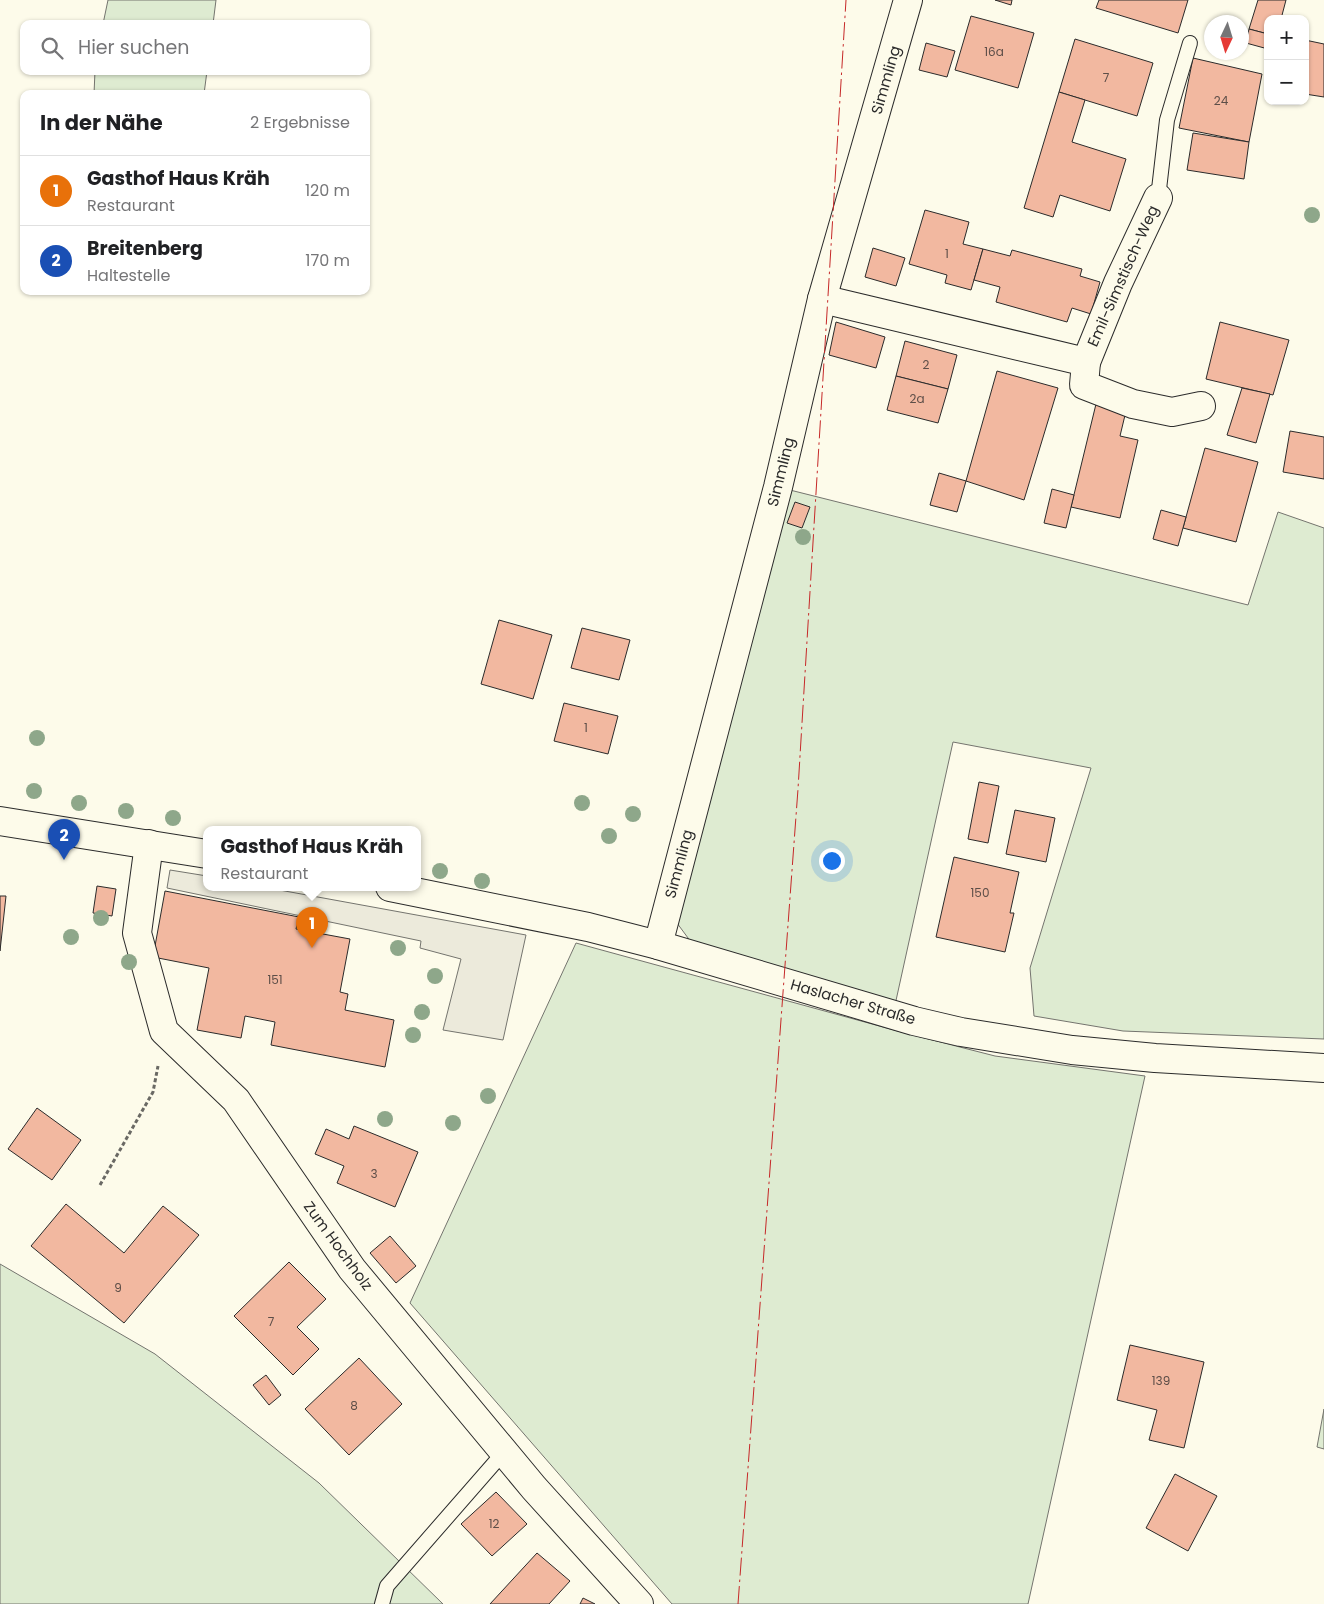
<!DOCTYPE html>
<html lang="de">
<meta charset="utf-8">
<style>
:root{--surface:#fff;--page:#f6f6f6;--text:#202124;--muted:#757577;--line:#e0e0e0;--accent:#c62828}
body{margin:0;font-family:Poppins,sans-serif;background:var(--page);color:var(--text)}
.controls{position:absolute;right:15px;top:15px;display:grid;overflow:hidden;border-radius:10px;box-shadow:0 1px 4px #0004}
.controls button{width:45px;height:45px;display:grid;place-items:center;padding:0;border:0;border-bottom:1px solid var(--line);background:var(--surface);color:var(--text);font:25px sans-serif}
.compass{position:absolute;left:1204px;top:15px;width:45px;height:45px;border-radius:50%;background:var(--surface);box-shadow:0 1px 4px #0004;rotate:184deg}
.you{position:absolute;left:831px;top:860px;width:18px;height:18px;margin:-12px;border:4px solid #fff;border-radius:50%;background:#1a73e8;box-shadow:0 0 0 8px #1a73e833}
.badge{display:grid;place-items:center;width:32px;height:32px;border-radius:50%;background:var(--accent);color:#fff;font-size:16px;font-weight:700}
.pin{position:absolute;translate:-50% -41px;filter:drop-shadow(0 1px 2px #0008)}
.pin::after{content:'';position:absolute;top:26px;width:18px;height:15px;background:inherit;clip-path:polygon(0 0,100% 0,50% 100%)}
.popup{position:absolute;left:203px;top:826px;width:218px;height:65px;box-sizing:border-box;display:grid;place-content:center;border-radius:10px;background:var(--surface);filter:drop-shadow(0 1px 4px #0005);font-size:16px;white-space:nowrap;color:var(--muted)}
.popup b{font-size:19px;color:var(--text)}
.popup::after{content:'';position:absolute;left:50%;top:100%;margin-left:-10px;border:10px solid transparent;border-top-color:var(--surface)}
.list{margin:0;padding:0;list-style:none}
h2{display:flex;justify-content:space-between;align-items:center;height:65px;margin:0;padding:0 20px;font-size:21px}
h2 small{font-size:16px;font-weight:400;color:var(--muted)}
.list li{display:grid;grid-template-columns:32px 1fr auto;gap:15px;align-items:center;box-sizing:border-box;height:70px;padding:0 20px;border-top:1px solid var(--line)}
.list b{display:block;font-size:19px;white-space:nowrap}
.list p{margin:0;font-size:16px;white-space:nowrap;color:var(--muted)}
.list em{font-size:16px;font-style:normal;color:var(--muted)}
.icon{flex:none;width:28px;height:28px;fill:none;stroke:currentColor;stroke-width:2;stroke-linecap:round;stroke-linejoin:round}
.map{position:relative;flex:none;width:1324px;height:1604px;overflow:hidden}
.search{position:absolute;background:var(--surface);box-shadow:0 1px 4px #0004;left:20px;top:20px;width:350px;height:55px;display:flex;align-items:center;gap:12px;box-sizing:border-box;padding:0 18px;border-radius:10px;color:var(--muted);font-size:19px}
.panel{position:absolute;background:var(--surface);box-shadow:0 1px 4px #0004;left:20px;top:90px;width:350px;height:205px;border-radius:10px}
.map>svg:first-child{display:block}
.green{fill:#deebd1;stroke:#74746e}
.parking{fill:#eceadb;stroke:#74746e}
.building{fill:#f2b8a0;stroke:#2b2b2b}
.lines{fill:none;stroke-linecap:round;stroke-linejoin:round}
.service-casing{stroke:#2b2b2b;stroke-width:16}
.minor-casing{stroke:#2b2b2b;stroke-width:30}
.tertiary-casing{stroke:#2b2b2b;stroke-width:30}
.path{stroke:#6a6964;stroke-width:3;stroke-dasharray:4 2.5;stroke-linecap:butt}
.service{stroke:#fdfbea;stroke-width:14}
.minor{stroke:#fdfbea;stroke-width:28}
.tertiary{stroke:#fdfbea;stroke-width:28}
.power{stroke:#c62828;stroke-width:1;stroke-dasharray:18 4 2.5 4;stroke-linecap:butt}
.tree{fill:#8ea78a}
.labels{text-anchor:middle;stroke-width:4;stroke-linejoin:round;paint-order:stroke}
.number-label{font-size:12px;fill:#5d4e48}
.street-label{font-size:15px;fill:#2b2b2b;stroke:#fdfbea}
</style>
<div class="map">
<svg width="1324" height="1604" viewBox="0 0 1324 1604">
<rect width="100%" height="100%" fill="#fdfbea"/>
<g class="green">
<polygon points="108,0 216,0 213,24 103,24"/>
<polygon points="95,71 207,71 204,94 94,94"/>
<polygon points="778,487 1248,605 1278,512 1324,528 1324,1039 1123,1031 1034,1016 1030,968 1091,768 953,742 895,1005 691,942 674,919"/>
<polygon points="576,943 905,1033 995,1056 1145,1076 1028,1604 672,1604 410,1303"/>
<polygon points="0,1264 155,1354 319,1483 443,1604 0,1604"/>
<polygon points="1324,1409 1324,1449 1317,1447"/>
</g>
<polygon class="parking" points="170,870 207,876 207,887 263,887 526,935 503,1040 443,1030 461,959 420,948 421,941 167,888"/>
<g class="building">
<polygon points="995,0 1012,0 1011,5"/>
<polygon points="1099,0 1188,0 1178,33 1096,8"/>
<polygon points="1258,0 1286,0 1281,19 1268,19 1268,34 1249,29"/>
<polygon points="971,16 1034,33 1018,88 955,70"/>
<polygon points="1249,29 1268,34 1268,49 1246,43"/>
<polygon points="1075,39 1153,63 1137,116 1059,92"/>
<polygon points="1305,40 1324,44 1324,97 1305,94"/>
<polygon points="926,43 955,51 947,77 919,70"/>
<polygon points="1193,58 1262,74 1249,142 1179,128"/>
<polygon points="1059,92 1085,100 1072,142 1126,159 1110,211 1060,195 1053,217 1024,208"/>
<polygon points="1193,133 1249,142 1244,179 1187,170"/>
<polygon points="925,210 969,222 963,244 983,249 971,290 945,283 947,275 909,264"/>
<polygon points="873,248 905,258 896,286 865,277"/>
<polygon points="983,249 1010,256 1012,250 1082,269 1080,276 1100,282 1091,314 1072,308 1067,322 996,302 1000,287 974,280"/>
<polygon points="836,322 885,337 876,368 829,355"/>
<polygon points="1220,322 1289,340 1273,395 1206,379"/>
<polygon points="905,341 957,355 948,389 896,376"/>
<polygon points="997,371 1058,388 1024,500 966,481"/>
<polygon points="896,376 948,389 938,423 887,410"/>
<polygon points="1242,388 1270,394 1256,443 1227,435"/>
<polygon points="1096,404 1126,411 1120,436 1138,440 1120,518 1071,507"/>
<polygon points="1290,431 1324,437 1324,479 1283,472"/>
<polygon points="1205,448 1258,462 1236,542 1183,528"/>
<polygon points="939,473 966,481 957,512 930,505"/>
<polygon points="1052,489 1074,495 1066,528 1044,523"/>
<polygon points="795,502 810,507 802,528 787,523"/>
<polygon points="1161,510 1186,517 1178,546 1153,539"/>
<polygon points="499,620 552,635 533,699 481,684"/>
<polygon points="582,628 630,640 619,680 571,668"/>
<polygon points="564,703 618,716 608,754 554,741"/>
<polygon points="979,782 999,786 988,843 968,839"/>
<polygon points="1015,810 1055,818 1046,862 1006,854"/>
<polygon points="954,857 1019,872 1010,913 1014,913 1005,952 936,937"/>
<polygon points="97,886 116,889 112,916 93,913"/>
<polygon points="165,891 299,917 296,929 350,939 340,992 348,994 345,1010 394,1020 385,1067 271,1045 275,1022 245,1016 241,1038 197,1030 209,968 153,957"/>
<polygon points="0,896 6,896 0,951"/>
<polygon points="37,1108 81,1140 52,1180 8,1149"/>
<polygon points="354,1126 418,1152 395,1207 337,1183 344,1166 315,1154 326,1129 349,1139"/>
<polygon points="66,1204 124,1253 163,1206 199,1235 124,1323 31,1246"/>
<polygon points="390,1236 416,1266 396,1283 370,1253"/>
<polygon points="289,1262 326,1299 297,1327 319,1349 293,1375 234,1316"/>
<polygon points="1130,1345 1204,1362 1184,1448 1149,1440 1157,1410 1117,1400"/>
<polygon points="359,1358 402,1404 349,1455 305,1409"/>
<polygon points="266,1375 281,1395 269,1405 253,1385"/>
<polygon points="1175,1474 1217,1496 1188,1551 1146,1528"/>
<polygon points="496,1492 527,1524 492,1556 461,1524"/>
<polygon points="537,1553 570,1581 549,1604 490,1604"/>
<polygon points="583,1598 595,1604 580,1604"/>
</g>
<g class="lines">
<g class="service-casing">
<g id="service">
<polyline points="1158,198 1167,120 1190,43"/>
<polyline points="382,1604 387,1586 504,1452"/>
</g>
</g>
<g class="minor-casing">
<g id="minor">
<polyline points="822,299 1086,362 1118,283 1158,198"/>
<polyline points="1086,362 1084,385 1133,404 1172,412 1201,406"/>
<polyline points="149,844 137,933 164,1031 236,1100 352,1269 534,1488 639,1604"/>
<polyline points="658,945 778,487 822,299 908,0"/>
</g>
</g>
<g class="tertiary-casing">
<g id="tertiary">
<polyline points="0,821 207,854"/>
<polyline points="390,887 588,927 658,945 914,1021 961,1032 1072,1050 1155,1058 1324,1068"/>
</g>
</g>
<polyline class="path" points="100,1185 153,1092 158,1066"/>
<use href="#service" class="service"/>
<use href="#minor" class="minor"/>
<use href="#tertiary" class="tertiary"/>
<polyline class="power" points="738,1604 798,789 846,0"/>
</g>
<g class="tree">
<circle cx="1312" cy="215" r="8"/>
<circle cx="803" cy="537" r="8"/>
<circle cx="37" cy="738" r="8"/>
<circle cx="34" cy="791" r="8"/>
<circle cx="79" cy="803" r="8"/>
<circle cx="582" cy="803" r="8"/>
<circle cx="126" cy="811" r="8"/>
<circle cx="633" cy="814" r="8"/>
<circle cx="173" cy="818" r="8"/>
<circle cx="609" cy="836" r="8"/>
<circle cx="440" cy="871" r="8"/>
<circle cx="482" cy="881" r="8"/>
<circle cx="313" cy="917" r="8"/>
<circle cx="101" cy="918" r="8"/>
<circle cx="71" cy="937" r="8"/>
<circle cx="398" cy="948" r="8"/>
<circle cx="129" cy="962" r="8"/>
<circle cx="435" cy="976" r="8"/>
<circle cx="422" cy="1012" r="8"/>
<circle cx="413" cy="1035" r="8"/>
<circle cx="488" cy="1096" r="8"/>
<circle cx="385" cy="1119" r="8"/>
<circle cx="453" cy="1123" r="8"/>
</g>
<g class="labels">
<g class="number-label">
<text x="994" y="56">16a</text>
<text x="1106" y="82">7</text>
<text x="1221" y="105">24</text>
<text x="947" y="258">1</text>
<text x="926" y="369">2</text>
<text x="917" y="403">2a</text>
<text x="586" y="732">1</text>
<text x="980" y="897">150</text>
<text x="275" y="984">151</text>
<text x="374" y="1178">3</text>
<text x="118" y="1292">9</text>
<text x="271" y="1326">7</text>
<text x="1161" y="1385">139</text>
<text x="354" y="1410">8</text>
<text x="494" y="1528">12</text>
</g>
<g class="street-label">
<text transform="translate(886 80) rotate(-74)" y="5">Simmling</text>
<text transform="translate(1123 276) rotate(-66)" y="5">Emil-Simstisch-Weg</text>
<text transform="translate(781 472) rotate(-76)" y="5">Simmling</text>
<text transform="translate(679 864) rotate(-75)" y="5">Simmling</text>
<text transform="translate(853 1002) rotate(16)" y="5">Haslacher Straße</text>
<text transform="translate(338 1246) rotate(54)" y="5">Zum Hochholz</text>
</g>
</g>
</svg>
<div class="controls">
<button>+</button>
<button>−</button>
</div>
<svg class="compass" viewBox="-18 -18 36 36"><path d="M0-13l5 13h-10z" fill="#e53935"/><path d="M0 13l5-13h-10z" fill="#757577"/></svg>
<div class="you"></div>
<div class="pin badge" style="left:312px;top:948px;background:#e8710a">1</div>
<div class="popup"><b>Gasthof Haus Kräh</b>Restaurant</div>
<div class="pin badge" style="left:64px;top:860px;background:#1a4fb4">2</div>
<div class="search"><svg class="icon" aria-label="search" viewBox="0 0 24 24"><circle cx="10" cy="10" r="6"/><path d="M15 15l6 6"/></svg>Hier suchen</div>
<section class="panel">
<h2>In der Nähe<small>2 Ergebnisse</small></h2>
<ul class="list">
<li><span class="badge" style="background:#e8710a">1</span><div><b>Gasthof Haus Kräh</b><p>Restaurant</p></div><em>120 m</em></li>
<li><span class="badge" style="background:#1a4fb4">2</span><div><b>Breitenberg</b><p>Haltestelle</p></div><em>170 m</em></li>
</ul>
</section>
</div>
